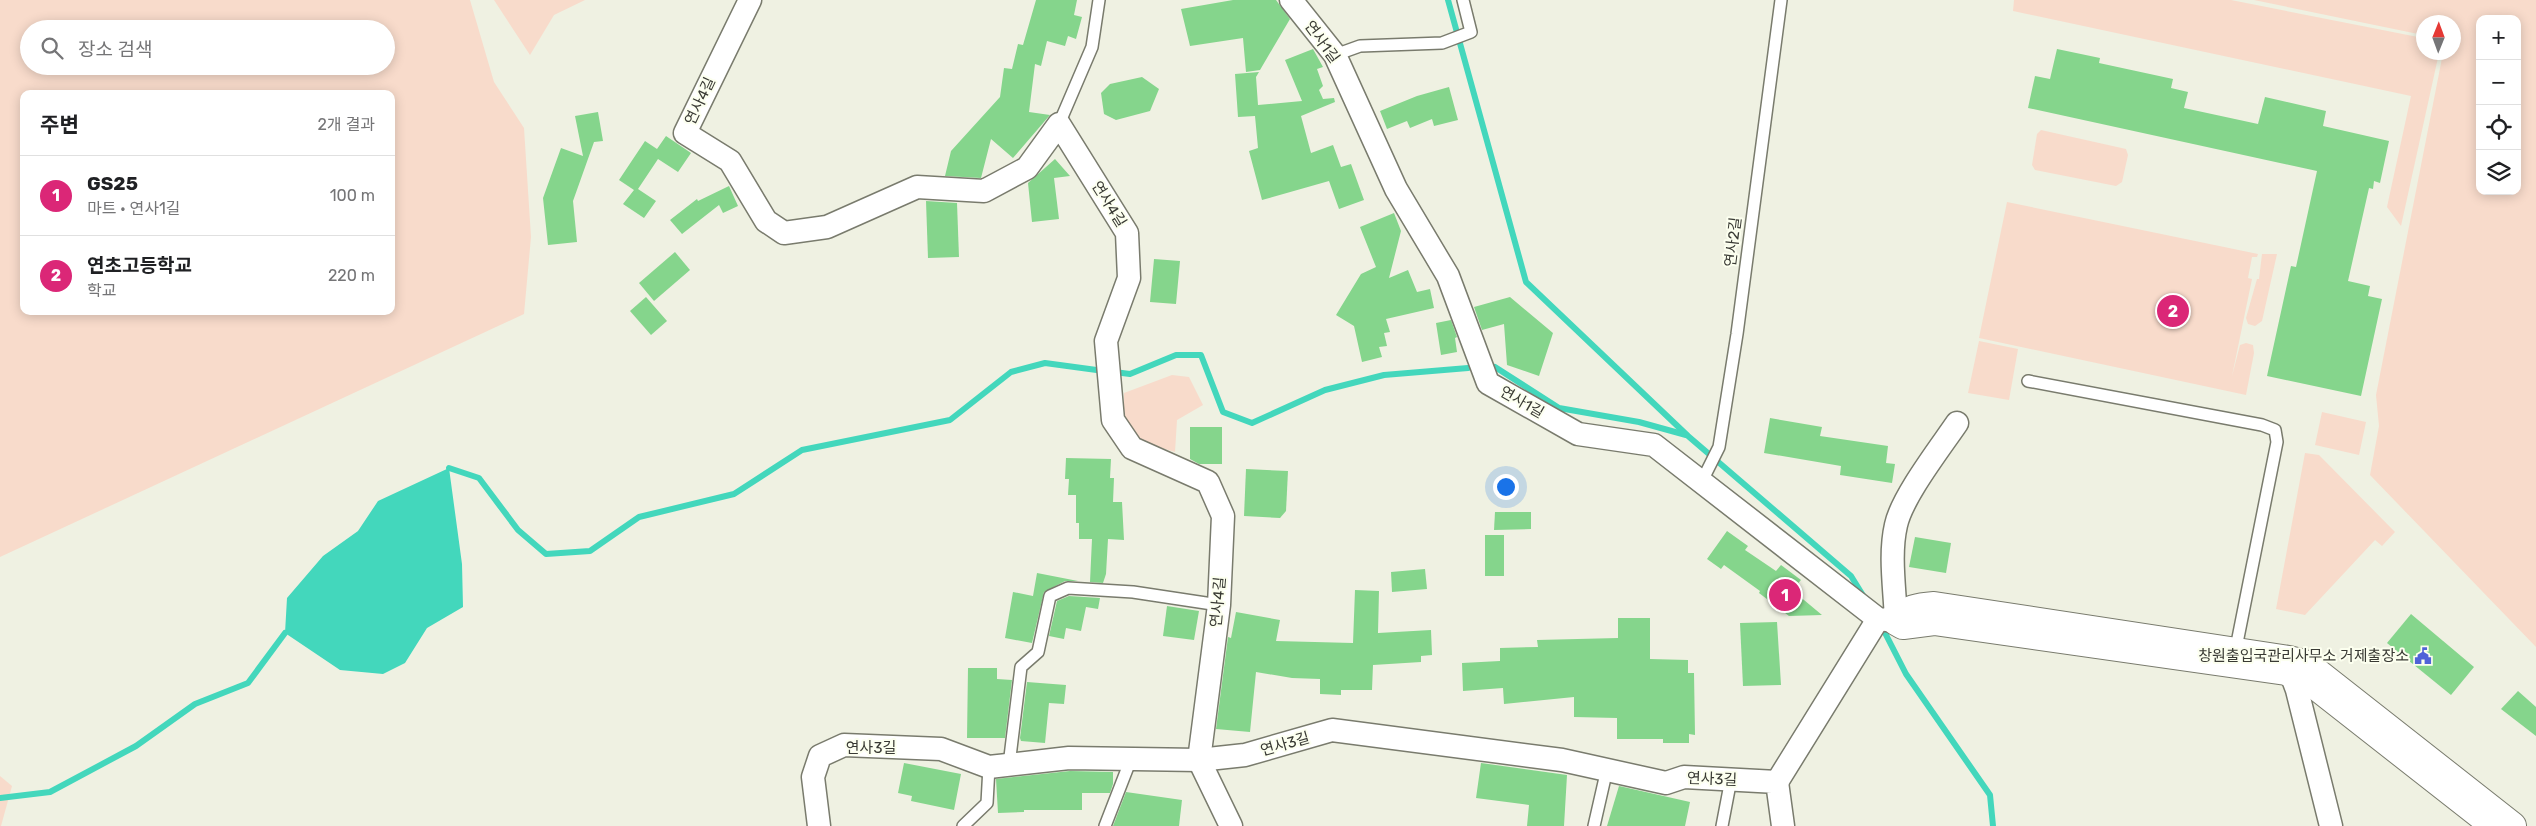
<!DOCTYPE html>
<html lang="ko">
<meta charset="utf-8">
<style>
:root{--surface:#fff;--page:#f2f2f2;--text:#202124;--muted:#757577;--line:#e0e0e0;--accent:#db2777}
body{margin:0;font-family:Rubik,"Noto Sans KR",sans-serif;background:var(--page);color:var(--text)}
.controls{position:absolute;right:15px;top:15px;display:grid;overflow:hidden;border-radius:10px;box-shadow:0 2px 12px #0003}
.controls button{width:45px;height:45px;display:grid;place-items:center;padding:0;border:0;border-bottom:1px solid var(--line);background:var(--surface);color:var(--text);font:25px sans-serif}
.compass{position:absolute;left:2416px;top:15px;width:45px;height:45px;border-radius:50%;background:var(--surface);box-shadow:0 2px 12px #0003;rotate:1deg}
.you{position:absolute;left:1505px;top:486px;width:18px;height:18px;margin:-12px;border:4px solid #fff;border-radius:50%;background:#1a73e8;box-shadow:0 0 0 8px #1a73e833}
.badge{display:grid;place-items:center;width:32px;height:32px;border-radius:50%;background:var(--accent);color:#fff;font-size:16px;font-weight:700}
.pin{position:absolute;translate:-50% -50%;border:2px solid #fff;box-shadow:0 1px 5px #0006}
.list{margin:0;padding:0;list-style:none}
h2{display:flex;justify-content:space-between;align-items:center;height:65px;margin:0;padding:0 20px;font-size:21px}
h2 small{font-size:16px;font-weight:400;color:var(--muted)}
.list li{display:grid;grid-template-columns:32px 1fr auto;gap:15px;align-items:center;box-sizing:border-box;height:80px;padding:0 20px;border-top:1px solid var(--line)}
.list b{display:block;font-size:19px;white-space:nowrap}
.list p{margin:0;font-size:16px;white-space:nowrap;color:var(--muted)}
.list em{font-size:16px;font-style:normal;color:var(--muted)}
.icon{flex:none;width:28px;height:28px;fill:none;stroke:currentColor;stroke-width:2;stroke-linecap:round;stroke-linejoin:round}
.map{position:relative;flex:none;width:2536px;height:826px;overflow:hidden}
.search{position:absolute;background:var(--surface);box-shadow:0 2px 12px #0003;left:20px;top:20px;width:375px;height:55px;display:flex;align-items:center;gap:12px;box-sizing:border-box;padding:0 18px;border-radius:28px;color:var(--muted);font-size:19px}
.panel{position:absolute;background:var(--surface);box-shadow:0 2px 12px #0003;left:20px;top:90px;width:375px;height:225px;border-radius:10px}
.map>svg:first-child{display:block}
.green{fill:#f8dbcb;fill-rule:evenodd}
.water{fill:#43d7bc}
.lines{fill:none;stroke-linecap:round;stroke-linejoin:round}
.stream{stroke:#43d7bc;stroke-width:6}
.building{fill:#85d58c}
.service-casing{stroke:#797b6d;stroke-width:14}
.minor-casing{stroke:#797b6d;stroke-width:25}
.tertiary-casing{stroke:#797b6d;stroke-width:30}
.service{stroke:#fff;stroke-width:11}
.minor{stroke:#fff;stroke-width:22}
.tertiary{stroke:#fff;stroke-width:28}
.labels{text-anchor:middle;stroke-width:4;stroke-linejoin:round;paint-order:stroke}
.street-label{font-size:15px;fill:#393a34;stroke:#fcffef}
.poi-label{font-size:15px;fill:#393a34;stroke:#fcffef;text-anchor:end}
</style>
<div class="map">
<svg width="2536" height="826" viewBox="0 0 2536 826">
<rect width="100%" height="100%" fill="#eff1e2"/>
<g class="green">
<path d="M0,0H470L494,82L524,128L531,237L524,314L0,557ZM29,29H386V66H29ZM24,94H391V311H24Z"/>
<polygon points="494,0 585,0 554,15 530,55"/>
<polygon points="2014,0 2231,0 2423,38 2424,52 2439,53 2401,226 2387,207 2411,96 2013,11"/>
<path d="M2254,0H2536V647L2370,475L2379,426L2376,395L2443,53L2454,52V22H2424L2423,35ZM2480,19H2517V191H2480Z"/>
<polygon points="2041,130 2126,149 2128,155 2122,182 2116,186 2035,170 2032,165 2037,134"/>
<polygon points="2007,202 2258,254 2257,257 2252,257 2248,278 2252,279 2232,376 2240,345 2246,343 2253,345 2254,353 2246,395 1979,338"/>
<polygon points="2262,254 2277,254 2262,321 2255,326 2248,324 2246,318 2257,279 2259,279"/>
<polygon points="1979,341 2018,349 2009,400 1968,393"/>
<polygon points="1172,375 1189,377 1203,405 1177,420 1175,452 1142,442 1124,416 1124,393"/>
<polygon points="2322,412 2366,422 2359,455 2315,445"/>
<polygon points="2305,453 2319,455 2395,532 2382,546 2375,540 2305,615 2276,609"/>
<polygon points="0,776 12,786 1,826 0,826"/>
</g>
<polygon class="water" points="449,468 462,564 463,607 427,628 405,663 383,674 340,670 285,633 287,598 323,556 358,531 378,501"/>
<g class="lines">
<g class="stream">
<polyline points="1448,0 1526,282 1688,436 1851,576 1864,597"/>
<polyline points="1495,367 1559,408 1639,422 1686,435"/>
<polyline points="1114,372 1130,374 1176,355 1201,355 1223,412 1252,423 1325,390 1384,375 1468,368"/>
<polyline points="449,468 479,478 518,530 546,554 590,551 639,517 734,494 802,450 950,420 1011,372 1045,363 1104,371"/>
<polyline points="1881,625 1906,674 1990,795 1993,826"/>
<polyline points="0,798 50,792 136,746 195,704 248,683 285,633"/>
</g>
</g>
<g class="building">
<polygon points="1036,0 1077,0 1074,15 1082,17 1076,39 1068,36 1065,46 1047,41 1041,66 1035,64 1029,112 1050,115 1013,158 991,139 981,178 945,176 951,151 1000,97 1004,68 1012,69 1018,44 1023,45"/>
<polygon points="1233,0 1276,0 1290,19 1260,70 1246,72 1243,38 1190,46 1181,9"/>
<polygon points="1313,49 1323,67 1317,69 1323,86 1319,90 1323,99 1334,98 1335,102 1301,116 1311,153 1333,145 1341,167 1351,164 1364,200 1339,209 1329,181 1262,200 1249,151 1258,148 1255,116 1238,117 1235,74 1259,72 1256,77 1258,105 1302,101 1285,60"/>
<polygon points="2057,49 2100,58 2099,63 2173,79 2171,88 2188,92 2184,108 2258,124 2265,97 2326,111 2323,126 2389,141 2380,183 2374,181 2373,189 2369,188 2348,281 2370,286 2368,296 2382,299 2361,396 2267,376 2291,266 2296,267 2317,171 2028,108 2035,76 2050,79"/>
<polygon points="1142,77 1159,89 1150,111 1116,120 1104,114 1101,93 1110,84"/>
<polygon points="1449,87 1458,120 1434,126 1432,119 1410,128 1407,121 1387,129 1380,111 1417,96"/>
<polygon points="598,112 603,141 594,142 573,201 577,242 548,245 543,198 561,148 583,156 575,116"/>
<polygon points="666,136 691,153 678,172 658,159 638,189 656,201 644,218 623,204 634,190 619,180 645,141 657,149"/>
<polygon points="1055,159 1070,176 1054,178 1059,219 1032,222 1028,183"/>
<polygon points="729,186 738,206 723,213 719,205 682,234 670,220 697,199 698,201"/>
<polygon points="926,201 957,203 959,257 928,258"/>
<polygon points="1394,213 1401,231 1389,278 1408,270 1417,292 1430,289 1434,308 1386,319 1390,332 1384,333 1387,346 1379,347 1382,357 1362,362 1354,326 1336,315 1361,274 1376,267 1360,227"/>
<polygon points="675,252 690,270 654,301 639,283"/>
<polygon points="1154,259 1180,261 1176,304 1150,302"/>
<polygon points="646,297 667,321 651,335 630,311"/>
<polygon points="1510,297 1553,333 1539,376 1507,365 1504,324 1482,330 1474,307"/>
<polygon points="1451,320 1457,337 1455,338 1457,352 1441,355 1436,323"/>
<polygon points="1770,418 1822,427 1820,436 1888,446 1886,463 1895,464 1892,483 1840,475 1841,466 1764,453"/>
<polygon points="1190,427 1222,427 1222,464 1199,464 1190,459"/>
<polygon points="1066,458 1111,459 1110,478 1114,478 1113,502 1122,502 1124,540 1108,539 1106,574 1103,583 1090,582 1092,539 1079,539 1079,523 1076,523 1076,495 1068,495 1069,479 1065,479"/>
<polygon points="1246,469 1288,471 1286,511 1280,518 1244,516"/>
<polygon points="1495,512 1531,512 1531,529 1494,530"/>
<polygon points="1727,531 1748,546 1745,550 1776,571 1781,565 1801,580 1792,590 1822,615 1789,616 1759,593 1760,591 1724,565 1721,569 1707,559"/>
<rect x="1485" y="535" width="19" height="41"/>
<polygon points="1915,537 1951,543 1946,573 1909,567"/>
<polygon points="1425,569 1427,589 1392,592 1391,572"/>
<polygon points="1037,573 1078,581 1065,581 1044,592 1032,643 1005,638 1013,592 1033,596"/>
<polygon points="1355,590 1379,591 1378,633 1431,630 1432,655 1421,656 1421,662 1373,665 1372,690 1341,690 1341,695 1320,694 1320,679 1292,678 1256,672 1250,732 1216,729 1228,637 1231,638 1236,612 1280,620 1276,641 1353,643"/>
<polygon points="1069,596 1100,598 1098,609 1086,607 1081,631 1066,628 1064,639 1049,636 1057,601"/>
<polygon points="1167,606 1199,611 1194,640 1163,636"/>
<polygon points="2411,614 2474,667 2451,695 2387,643"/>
<polygon points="1618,618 1650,618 1650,659 1688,660 1688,673 1694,673 1695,735 1689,734 1689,743 1663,743 1663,739 1617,739 1617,718 1574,717 1574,697 1504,704 1503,688 1463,691 1462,663 1500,661 1500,648 1538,647 1537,640 1618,638"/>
<polygon points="1777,622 1781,685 1743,686 1740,623"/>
<polygon points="968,668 997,668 997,679 1012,680 1005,738 967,738"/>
<polygon points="1027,682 1066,685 1064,704 1049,703 1045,743 1021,741 1020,738"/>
<polygon points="2518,691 2536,707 2536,736 2501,709"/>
<polygon points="904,763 961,774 954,810 911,801 912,796 898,793"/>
<polygon points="1481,763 1567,775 1564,826 1527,826 1529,805 1476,798"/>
<polygon points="1070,771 1113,772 1113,784 1110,793 1082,793 1082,810 1024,810 1024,812 998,813 996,779"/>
<polygon points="1619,786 1690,802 1685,826 1607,826"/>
<polygon points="1126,792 1182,800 1179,826 1113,826"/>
</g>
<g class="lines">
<g class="service-casing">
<g id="service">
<polyline points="1335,55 1360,46 1442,43 1471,32 1463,0"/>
<polyline points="1059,124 1092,47 1099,0"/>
<polyline points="2028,381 2262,425 2275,430 2277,442 2235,653"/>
<polyline points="1701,483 1719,447 1737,334 1781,0"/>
<polyline points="1009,765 1021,667 1038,652 1050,596 1068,588 1133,592 1219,605"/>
<polyline points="963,826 987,803 989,767"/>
<polyline points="1105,826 1131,759"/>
<polyline points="1594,826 1607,769"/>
<polyline points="1722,826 1731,779"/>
</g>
</g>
<g class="minor-casing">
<g id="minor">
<polyline points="750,0 685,133 730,161 766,221 784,233 827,227 917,187 984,191 1027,168 1059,124 1127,233 1129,278 1106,341 1113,420 1132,448 1208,482 1223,516 1219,605 1199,760 1231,826"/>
<path d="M1291,0L1335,55L1396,189L1448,276L1488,383L1578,434L1654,445L1878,619L1896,621C1895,590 1889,555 1896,525C1902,497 1940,448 1957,423"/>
<polyline points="2287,663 2297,690 2331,826"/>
<polyline points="1777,782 1878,619"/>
<polyline points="819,826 813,777 820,756 844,745 941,749 989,767 1069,758 1199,760 1245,755 1332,730 1562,760 1666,783 1684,777 1777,782 1783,826"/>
</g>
</g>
<g class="tertiary-casing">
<path id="tertiary" d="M2495,826L2310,681L2286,671L1934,621L1903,625L1896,621C1905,609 1920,607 1934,606L2289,660L2304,664L2316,672L2512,826"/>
</g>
<use href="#service" class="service"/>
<use href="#minor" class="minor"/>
<use href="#tertiary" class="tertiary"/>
</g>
<defs>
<g id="civic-bare" transform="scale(1.35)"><path d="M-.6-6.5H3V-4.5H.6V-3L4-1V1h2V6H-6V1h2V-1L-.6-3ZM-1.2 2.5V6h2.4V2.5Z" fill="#5062d8" stroke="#fcffef" stroke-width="2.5" paint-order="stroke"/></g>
</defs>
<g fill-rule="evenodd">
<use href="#civic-bare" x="2423" y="656"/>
</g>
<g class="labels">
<g class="street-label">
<text transform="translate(1322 42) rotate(54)" y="5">연사1길</text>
<text transform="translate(700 101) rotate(-65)" y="5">연사4길</text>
<text transform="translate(1109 204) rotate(58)" y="5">연사4길</text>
<text transform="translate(1733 242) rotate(-83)" y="5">연사2길</text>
<text transform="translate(1522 402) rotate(30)" y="5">연사1길</text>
<text transform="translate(1218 602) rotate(-85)" y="5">연사4길</text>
<text transform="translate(1285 744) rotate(-16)" y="5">연사3길</text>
<text x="871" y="753">연사3길</text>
<text transform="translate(1712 779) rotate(2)" y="5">연사3길</text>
</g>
<g class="poi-label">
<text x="2409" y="661">창원출입국관리사무소 거제출장소</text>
</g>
</g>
</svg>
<div class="controls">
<button>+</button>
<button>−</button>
<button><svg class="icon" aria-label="locate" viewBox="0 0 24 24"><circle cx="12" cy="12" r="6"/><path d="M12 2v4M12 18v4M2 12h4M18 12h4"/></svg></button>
<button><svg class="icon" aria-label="layers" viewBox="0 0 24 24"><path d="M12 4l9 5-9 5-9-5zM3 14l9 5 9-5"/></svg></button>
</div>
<svg class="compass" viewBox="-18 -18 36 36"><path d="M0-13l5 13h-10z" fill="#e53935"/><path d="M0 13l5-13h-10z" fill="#757577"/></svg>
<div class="you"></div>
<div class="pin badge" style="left:1785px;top:595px">1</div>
<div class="pin badge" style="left:2173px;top:311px">2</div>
<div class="search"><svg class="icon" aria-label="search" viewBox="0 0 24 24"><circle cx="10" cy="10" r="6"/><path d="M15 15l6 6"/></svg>장소 검색</div>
<section class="panel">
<h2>주변<small>2개 결과</small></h2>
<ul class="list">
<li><span class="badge">1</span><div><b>GS25</b><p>마트 · 연사1길</p></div><em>100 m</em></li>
<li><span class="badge">2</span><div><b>연초고등학교</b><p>학교</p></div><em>220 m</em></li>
</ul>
</section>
</div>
